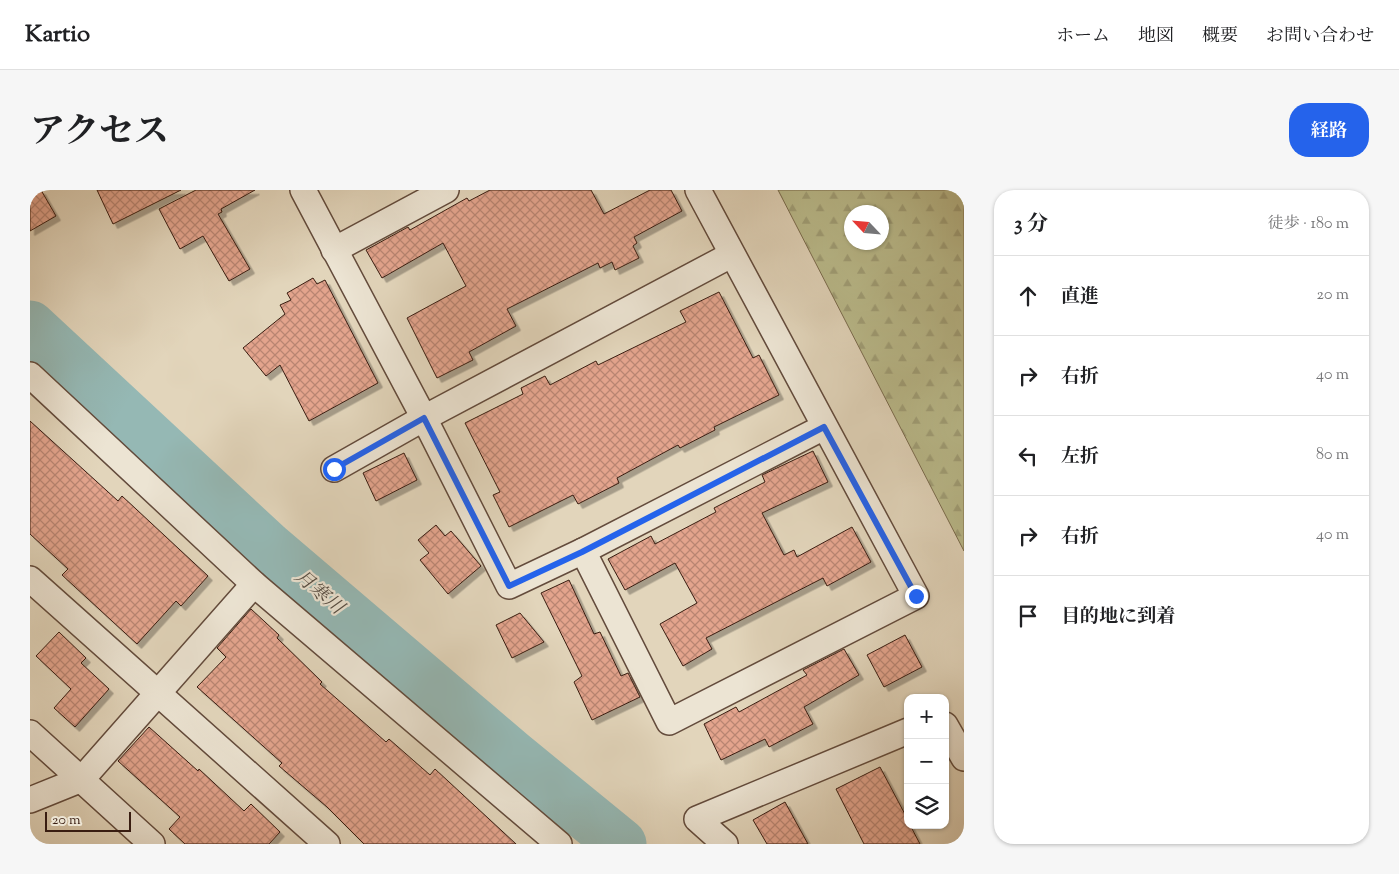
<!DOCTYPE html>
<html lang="ja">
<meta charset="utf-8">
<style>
:root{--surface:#fff;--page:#f6f6f6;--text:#202124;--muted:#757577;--line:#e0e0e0;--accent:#2563eb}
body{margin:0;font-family:"Sorts Mill Goudy","Noto Serif JP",serif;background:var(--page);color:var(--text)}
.controls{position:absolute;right:15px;bottom:15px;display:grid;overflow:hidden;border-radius:10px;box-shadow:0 1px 4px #0004}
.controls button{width:45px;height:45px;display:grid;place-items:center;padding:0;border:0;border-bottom:1px solid var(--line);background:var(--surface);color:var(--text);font:25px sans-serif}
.compass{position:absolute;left:814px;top:15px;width:45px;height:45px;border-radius:50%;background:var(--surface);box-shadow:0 1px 4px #0004;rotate:296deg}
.scale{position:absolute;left:15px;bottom:12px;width:86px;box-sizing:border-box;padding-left:5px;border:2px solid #391d11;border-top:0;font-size:14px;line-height:18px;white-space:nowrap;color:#391d11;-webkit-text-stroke:4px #ece4d3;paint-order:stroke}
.stop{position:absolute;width:15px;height:15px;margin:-11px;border:4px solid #2563eb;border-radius:50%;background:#fff}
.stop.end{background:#2563eb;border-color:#fff;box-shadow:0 1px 5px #0008}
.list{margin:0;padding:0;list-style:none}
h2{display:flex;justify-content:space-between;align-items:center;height:65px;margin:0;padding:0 20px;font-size:21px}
h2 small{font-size:16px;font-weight:400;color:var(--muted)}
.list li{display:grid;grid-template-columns:32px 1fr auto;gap:15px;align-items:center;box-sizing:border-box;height:80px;padding:0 20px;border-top:1px solid var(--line)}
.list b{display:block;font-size:19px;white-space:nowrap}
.list em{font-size:16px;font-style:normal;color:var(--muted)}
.icon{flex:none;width:28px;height:28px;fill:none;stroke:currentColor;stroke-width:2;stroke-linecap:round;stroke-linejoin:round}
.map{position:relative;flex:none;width:934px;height:654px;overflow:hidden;border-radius:20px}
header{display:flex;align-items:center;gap:30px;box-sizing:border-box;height:70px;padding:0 25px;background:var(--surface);border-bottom:1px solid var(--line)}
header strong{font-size:24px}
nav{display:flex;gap:28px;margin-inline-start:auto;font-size:18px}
.intro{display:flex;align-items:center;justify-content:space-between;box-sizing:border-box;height:120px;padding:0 30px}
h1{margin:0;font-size:35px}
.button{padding:12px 22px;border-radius:20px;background:var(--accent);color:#fff;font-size:18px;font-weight:700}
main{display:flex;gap:30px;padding:0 30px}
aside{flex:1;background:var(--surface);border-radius:20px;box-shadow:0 1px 4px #0004}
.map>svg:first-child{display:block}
.forest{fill:url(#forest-firs);stroke:#7a6c4e;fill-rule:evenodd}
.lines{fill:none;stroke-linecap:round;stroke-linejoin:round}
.river{stroke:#95b8b4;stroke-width:51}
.building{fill:url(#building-cross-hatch);stroke:#391d11;filter:url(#shadow)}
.minor-casing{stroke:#634b3c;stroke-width:28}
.minor{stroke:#ece4d3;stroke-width:25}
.route{stroke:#2563eb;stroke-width:6}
.labels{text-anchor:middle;stroke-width:4.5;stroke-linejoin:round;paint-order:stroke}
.water-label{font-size:19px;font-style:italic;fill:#554c42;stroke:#ece4d3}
</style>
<header>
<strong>Kartio</strong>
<nav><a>ホーム</a><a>地図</a><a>概要</a><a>お問い合わせ</a></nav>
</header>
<div class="intro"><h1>アクセス</h1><a class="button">経路</a></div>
<main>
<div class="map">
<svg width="934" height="654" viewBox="0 0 934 654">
<defs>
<pattern id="forest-firs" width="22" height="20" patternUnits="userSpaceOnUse" patternTransform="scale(1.25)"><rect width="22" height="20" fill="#babb8c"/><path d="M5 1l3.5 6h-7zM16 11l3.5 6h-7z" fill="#a1a078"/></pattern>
<pattern id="building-cross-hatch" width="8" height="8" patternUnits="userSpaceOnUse" patternTransform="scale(1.25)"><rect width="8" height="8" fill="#e3a48d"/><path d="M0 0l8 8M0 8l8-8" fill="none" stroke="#b98572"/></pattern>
<filter id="shadow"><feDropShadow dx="4.5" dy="4.5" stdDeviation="0" flood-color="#0004"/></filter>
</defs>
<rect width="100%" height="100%" fill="#e2d5bb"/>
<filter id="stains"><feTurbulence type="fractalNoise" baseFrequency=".004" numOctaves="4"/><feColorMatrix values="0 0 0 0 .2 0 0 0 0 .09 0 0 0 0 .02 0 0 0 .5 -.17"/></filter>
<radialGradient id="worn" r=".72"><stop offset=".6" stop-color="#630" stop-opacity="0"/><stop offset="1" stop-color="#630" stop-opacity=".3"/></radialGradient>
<path class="forest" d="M748,0H934V361ZM822,22H852V52H822Z"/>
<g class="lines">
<polyline class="river" points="0,136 238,357 482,565 591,654"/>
</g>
<g class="building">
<polygon points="0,0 11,0 26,26 0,41"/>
<polygon points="67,0 151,0 83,34"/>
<polygon points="166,0 225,0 191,19 192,22 188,24 220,79 199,91 173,46 150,59 129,19"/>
<polygon points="460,0 561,0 574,24 620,0 641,0 652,21 604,47 607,53 603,56 609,68 585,80 582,72 570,78 568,73 477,119 486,136 439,162 443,170 407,188 377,128 436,96 413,53 352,88 336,60 378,37 380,40 437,8 439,11"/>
<polygon points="283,88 287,94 295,90 348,193 279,231 250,175 236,186 213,158 255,124 250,115 261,110 257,103"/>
<polygon points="689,102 723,168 729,165 749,205 684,237 685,240 650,258 648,255 587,288 589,293 548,314 543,305 479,337 463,305 470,302 435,233 493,204 491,198 515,186 520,195 566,171 568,175 656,132 650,121"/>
<polygon points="0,231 88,311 92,306 178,386 151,416 146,411 107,454 32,385 38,379 0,344"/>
<polygon points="783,261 798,292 732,323 754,365 764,360 767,367 822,337 841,372 797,396 793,388 676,448 682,459 653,476 630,434 667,413 645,373 595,400 578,369 621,346 625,354 686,322 684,318 735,292 732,285"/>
<polygon points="374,263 387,290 346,311 333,283"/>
<polygon points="406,335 415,346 421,341 451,376 418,404 390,370 399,363 388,350"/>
<polygon points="539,390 564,444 570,442 591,486 598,483 610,507 562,530 544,492 552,486 511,403"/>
<polygon points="221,419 249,445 247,448 292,492 290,494 356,552 359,549 400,585 405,579 486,654 334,654 297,617 249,576 252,573 167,497 196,467 187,458"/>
<polygon points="490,423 514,452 482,468 466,435"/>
<polygon points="29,442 56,468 51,473 79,499 45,537 24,518 41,499 6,466"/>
<polygon points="875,445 892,477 854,497 837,465"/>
<polygon points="814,459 829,485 774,517 783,534 739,557 735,549 691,570 674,534 706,517 709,522 777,485 773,480"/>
<polygon points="119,537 168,581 169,579 214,621 221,614 250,642 239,654 155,654 139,639 150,627 88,571"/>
<polygon points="850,577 878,630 878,635 880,635 890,654 834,654 806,599"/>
<polygon points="755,612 778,654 737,654 723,630"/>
</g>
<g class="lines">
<g class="minor-casing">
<g id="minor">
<polyline points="273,0 394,228 479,396 553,361 639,532 886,406 668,0"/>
<polyline points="304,60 416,0"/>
<polyline points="0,185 224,394 529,654"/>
<polyline points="304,279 394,228 701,65"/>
<polyline points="553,361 794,237"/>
<polyline points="0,389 297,654"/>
<polyline points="915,535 934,568"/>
<polyline points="0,543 122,654"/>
<polyline points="0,610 52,589 224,394"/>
<polyline points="695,654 667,629 878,541"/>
</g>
</g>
<use href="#minor" class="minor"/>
</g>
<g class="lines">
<polyline class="route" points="304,279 394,228 479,396 552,362 794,237 886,406"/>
</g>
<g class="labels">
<g class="water-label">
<text transform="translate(290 401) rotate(40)" y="7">月寒川</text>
</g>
</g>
<rect width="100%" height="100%" filter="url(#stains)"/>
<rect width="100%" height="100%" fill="url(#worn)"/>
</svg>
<div class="controls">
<button>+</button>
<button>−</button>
<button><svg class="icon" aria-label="layers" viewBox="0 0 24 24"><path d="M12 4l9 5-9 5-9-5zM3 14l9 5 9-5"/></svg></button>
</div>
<svg class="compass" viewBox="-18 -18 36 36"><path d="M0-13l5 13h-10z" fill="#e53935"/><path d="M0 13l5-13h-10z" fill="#757577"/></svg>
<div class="scale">20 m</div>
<div class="stop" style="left:304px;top:279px"></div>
<div class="stop end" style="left:886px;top:406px"></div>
</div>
<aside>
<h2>3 分<small>徒歩 · 180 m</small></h2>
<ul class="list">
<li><svg class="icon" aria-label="ahead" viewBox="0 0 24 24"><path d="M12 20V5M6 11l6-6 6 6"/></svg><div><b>直進</b></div><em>20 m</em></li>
<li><svg class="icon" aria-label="right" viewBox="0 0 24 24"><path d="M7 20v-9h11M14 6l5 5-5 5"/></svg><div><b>右折</b></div><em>40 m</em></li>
<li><svg class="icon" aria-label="left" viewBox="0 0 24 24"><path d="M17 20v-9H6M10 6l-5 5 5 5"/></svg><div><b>左折</b></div><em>80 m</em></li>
<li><svg class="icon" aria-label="right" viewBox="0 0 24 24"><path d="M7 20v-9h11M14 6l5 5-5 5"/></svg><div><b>右折</b></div><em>40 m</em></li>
<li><svg class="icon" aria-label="arrive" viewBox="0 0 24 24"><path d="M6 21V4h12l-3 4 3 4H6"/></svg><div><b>目的地に到着</b></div></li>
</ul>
</aside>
</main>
